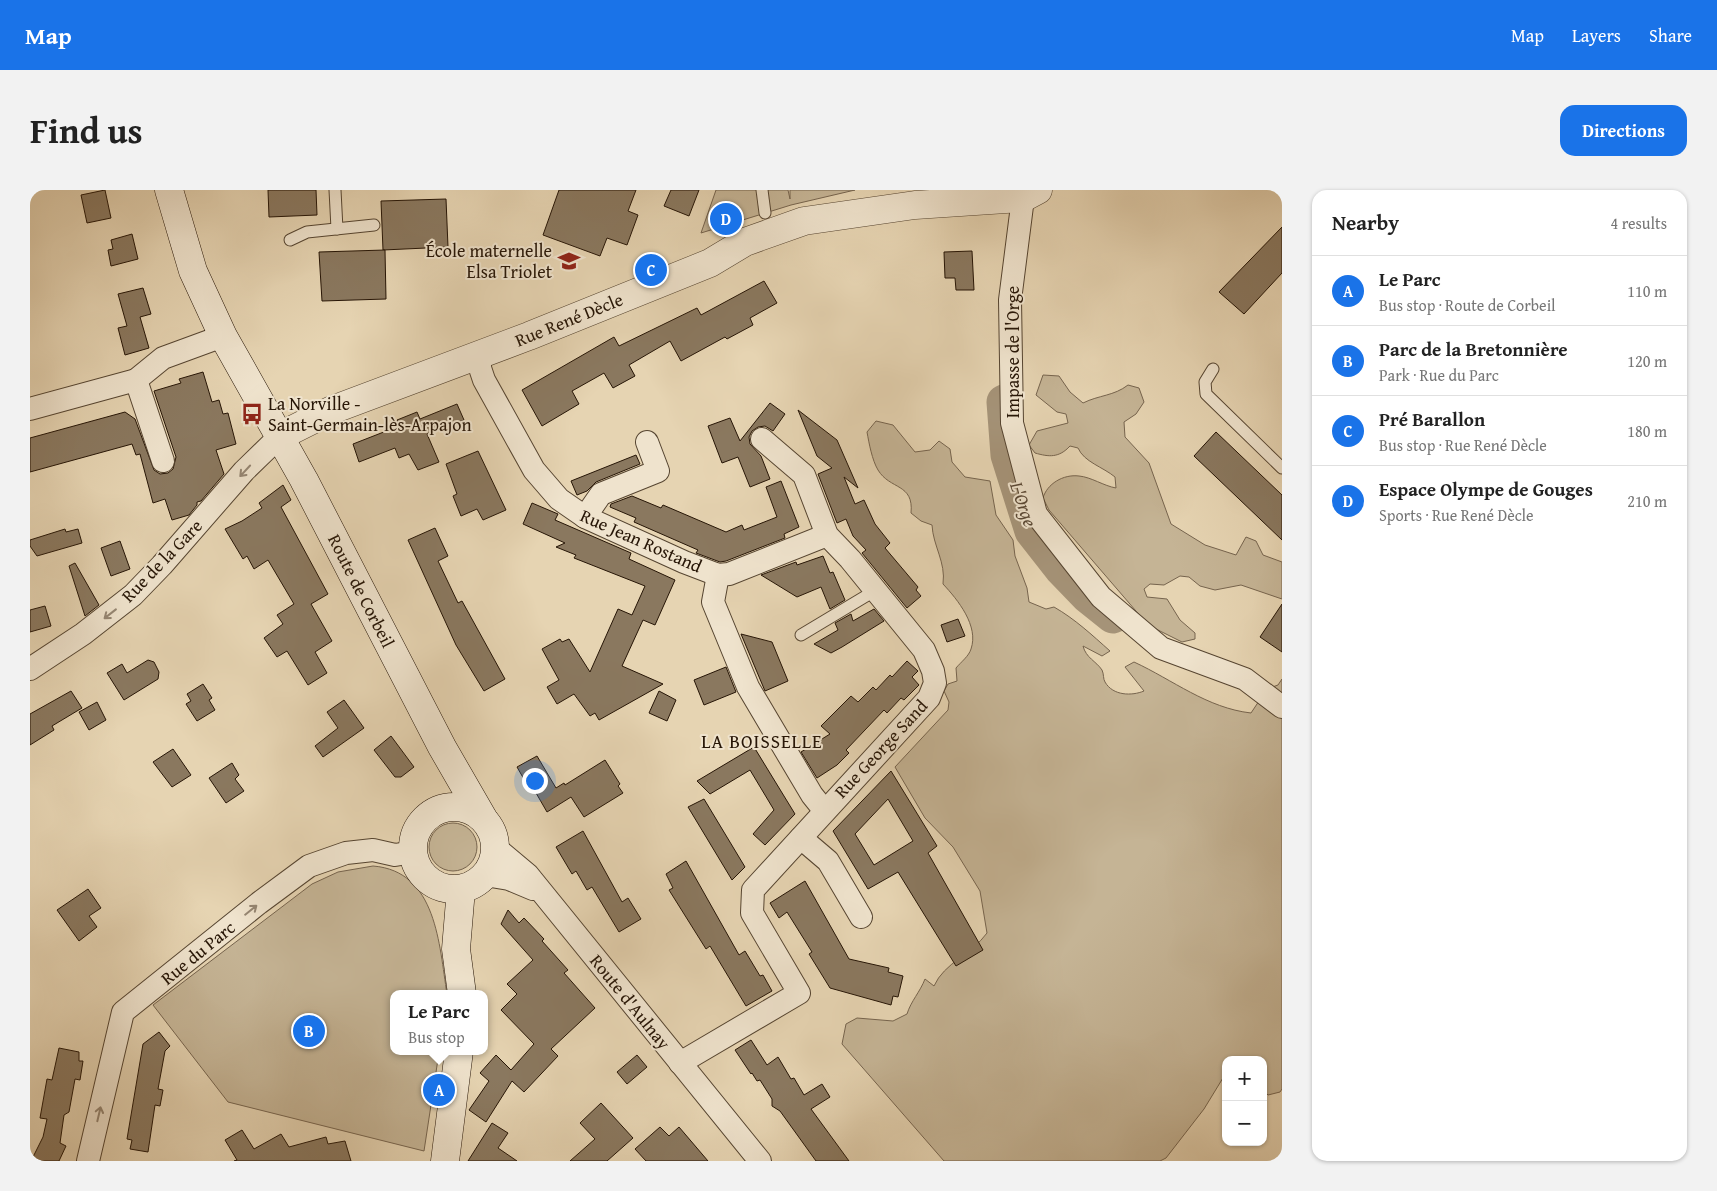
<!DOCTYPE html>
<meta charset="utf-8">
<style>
:root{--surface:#fff;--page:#f2f2f2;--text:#222;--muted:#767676;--line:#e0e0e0;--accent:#1a73e8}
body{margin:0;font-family:"Gentium Book Plus",serif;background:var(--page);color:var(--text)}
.controls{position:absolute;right:15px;bottom:15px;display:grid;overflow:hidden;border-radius:10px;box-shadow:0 1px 4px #0004}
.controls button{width:45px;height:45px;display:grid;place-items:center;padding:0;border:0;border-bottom:1px solid var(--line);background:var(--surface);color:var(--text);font:25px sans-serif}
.you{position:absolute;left:504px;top:590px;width:18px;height:18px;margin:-12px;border:4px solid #fff;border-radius:50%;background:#1a73e8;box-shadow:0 0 0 8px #1a73e833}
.badge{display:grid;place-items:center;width:32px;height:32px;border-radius:50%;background:var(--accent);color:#fff;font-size:16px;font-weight:700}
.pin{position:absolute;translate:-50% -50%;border:2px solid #fff;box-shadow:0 1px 5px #0006}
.popup{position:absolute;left:360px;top:800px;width:98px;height:65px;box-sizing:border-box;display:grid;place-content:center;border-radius:10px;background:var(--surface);filter:drop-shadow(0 1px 4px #0005);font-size:16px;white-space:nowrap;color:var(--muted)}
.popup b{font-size:19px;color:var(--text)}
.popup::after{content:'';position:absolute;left:50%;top:100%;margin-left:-10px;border:10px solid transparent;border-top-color:var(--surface)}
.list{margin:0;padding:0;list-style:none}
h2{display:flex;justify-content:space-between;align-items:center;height:65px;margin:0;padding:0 20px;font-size:21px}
h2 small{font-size:16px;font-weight:400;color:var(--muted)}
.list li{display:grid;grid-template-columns:32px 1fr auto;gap:15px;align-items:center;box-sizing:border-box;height:70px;padding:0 20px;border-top:1px solid var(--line)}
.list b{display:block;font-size:19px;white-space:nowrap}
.list p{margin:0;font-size:16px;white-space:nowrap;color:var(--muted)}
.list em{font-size:16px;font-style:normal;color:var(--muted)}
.map{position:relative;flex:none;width:1252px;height:971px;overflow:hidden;border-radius:15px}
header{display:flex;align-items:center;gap:30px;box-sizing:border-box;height:70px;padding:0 25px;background:var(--accent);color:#fff}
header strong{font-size:24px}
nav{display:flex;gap:28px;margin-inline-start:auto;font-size:18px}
.intro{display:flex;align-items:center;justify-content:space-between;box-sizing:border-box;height:120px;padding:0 30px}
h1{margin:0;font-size:35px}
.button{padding:12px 22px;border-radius:15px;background:var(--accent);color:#fff;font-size:18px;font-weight:700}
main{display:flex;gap:30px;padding:0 30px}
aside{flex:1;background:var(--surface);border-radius:15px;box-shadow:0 1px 4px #0004}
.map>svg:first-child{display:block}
.green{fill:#c5b495;stroke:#76644e}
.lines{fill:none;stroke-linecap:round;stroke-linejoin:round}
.river{stroke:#a59378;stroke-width:35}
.building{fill:#8a785f;stroke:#261506;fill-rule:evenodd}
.service-casing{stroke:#564531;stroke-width:13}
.minor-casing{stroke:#564531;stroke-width:24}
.tertiary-casing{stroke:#564531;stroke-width:29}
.secondary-casing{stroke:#261506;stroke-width:29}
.service{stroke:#efe3cd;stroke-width:11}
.minor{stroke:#efe3cd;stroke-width:22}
.tertiary{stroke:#efe3cd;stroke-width:28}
.secondary{stroke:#efe3cd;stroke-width:28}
.oneway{stroke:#958673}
.labels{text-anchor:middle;stroke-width:4;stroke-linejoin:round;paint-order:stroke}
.poi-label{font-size:18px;fill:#261506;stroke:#efe3cd;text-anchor:end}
.street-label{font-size:18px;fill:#261506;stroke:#efe3cd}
.water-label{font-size:19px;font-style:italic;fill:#594734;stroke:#efe3cd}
.neighbourhood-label{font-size:19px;letter-spacing:1px;fill:#261506;stroke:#efe3cd}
</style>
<header>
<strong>Map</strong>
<nav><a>Map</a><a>Layers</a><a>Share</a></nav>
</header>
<div class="intro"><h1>Find us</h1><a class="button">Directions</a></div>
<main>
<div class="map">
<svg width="1252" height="971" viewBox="0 0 1252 971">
<rect width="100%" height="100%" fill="#e6d4b2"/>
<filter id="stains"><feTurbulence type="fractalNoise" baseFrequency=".004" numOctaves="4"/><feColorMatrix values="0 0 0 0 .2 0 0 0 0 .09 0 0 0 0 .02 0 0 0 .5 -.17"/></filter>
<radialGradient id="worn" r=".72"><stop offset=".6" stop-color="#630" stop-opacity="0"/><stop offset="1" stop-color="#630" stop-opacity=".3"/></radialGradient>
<g class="green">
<polygon points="686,0 758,0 760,9 760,0 825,0 761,15 671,43"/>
<path d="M1013,185L1029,186L1040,202L1053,213C1069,205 1084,206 1098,195L1109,198L1114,212L1106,224L1094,232L1095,247L1119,273L1141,334L1175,355L1206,365L1216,347L1226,351L1233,365L1252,372V409L1211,395L1185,400L1170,396L1159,387L1150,386L1134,395L1120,394L1114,399L1117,407L1137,409L1150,430L1165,443V449L1152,452L1118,435L1019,320L1013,308C1017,294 1033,284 1049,286C1061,287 1074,296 1086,298L1085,287C1073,277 1054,272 1048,258L1040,256C1029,268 1019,267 1005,263L999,255L1007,241L1038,233L1036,224L1027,222L1006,205Z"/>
<path d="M846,231L863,235L885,262L900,260L909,251L920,259L922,272L935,287L960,291L966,325L983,350L985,366L997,398L999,412L1016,419L1024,417C1045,429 1062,445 1080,461L1072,466L1053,456C1056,468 1066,471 1072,480C1074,484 1073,489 1075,492C1083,506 1102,506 1114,501L1095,477L1104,472C1143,490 1177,518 1221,523L1237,499L1248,495L1252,489V899L1250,902L1238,905L1233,900V870H1196V883L1174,919L1136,968L1130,971H914L812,854L816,834L827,828L863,831L877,824C881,811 890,802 895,789L904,796C914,773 942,764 957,743L950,701L923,657L895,628L865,577L918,520L919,512L914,501L918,494L927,491L926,478C931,472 939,466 941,459C949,436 928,410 913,394C916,372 903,356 902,335L891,331L881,323C884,293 860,300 848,280C842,270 839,253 837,242Z"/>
<circle cx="423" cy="657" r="24"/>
<path d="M343,676C407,681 409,755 417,804H364V861H412V868L408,869L394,961L198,912L123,815L282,694L308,682Z"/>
</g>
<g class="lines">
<polyline class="river" points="974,212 978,265 1002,341 1031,378 1058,406 1083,426"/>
</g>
<g class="building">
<polygon points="75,0 81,28 57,33 51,5"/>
<polygon points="238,0 286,0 287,25 239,27"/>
<polygon points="529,0 606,0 598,21 608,25 597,55 577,48 570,66 513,45"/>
<polygon points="641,0 669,0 659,26 634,16"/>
<polygon points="416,9 418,57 353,60 351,11"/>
<polygon points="1252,37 1252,83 1214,124 1189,102"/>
<polygon points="102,44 108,69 81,76 78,60 83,59 81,50"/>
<polygon points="355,60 356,109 292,111 289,62"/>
<polygon points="942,61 944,100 926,100 925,88 915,88 914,62"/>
<polygon points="734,91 747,113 720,128 723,135 697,149 695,147 651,171 640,151 599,175 605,186 583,198 574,183 542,201 549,214 512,236 492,200 584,147 589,156 667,118 671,125"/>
<polygon points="113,98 121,124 110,127 119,158 95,165 88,138 97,136 88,104"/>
<polygon points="173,182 182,212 189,210 193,224 198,223 206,254 186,260 194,284 171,311 167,312 167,315 159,325 142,330 135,309 123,313 110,264 106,265 102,254 0,282 0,248 95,222 105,229 124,280 130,284 138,283 143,279 146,267 124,201 151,193 149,189"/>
<polygon points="740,213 755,224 743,241 735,236 728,237 722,241 719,247 720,254 731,266 740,289 720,297 708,267 692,273 678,236 700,228 710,251"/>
<polygon points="427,214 434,230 397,244 409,272 388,280 379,264 369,268 365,258 329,272 323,254 364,238 369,234 367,230 387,222 390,229"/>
<polygon points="768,220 807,250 828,298 814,287 825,314 834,310 845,334 860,353 855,358 888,397 886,400 891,406 877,418 832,363 836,360 823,346 816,329 807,333 788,284 802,278 787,266"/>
<polygon points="1186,242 1252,305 1252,350 1164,266"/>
<polygon points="448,261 476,320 453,330 447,319 431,326 423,306 427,304 416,274"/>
<polygon points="606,265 610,274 566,292 557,301 547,305 541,291"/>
<polygon points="751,291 769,337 754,344 755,348 696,371 690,372 666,363 668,360 604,332 606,328 580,317 581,314 602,306 631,318 633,315 696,342 712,335 714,340 747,327 736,297"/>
<polygon points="253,295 261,310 251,317 298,404 281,414 302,451 285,462 297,483 278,495 257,461 247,467 234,448 253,434 247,425 264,414 238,370 224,379 217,366 213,369 195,339 212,331 232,318 229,313"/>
<polygon points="502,313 528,324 525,330 601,363 599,369 645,390 625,435 613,430 592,476 633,494 569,530 565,523 560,526 544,504 527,514 517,497 529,490 512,459 530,449 532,452 539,449 560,482 588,419 602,425 615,396 544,368 546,365 526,357 535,353 493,334"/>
<polygon points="405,338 418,366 408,371 428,413 432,411 475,489 454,501 426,455 378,350"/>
<polygon points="35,339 36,342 48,339 52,353 7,366 0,356 0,350"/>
<polygon points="90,351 100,379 81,386 71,358"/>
<polygon points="793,366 800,383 803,382 815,410 800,419 791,397 767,407 731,385 766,372 767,375"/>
<polygon points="45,373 69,415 55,426 39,376"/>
<polygon points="1252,414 1252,462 1230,447"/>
<polygon points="15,416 21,436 0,442 0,420"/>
<polygon points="844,419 854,431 812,457 801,463 784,454 808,440 805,433 821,424 823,431"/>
<polygon points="928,429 935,446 917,452 911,435"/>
<polygon points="711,444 742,452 758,491 735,501"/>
<polygon points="118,470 124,472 129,482 128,489 94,510 77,483 92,474 97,483"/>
<polygon points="877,471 888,481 882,487 889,495 874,510 871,508 857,523 854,520 816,560 819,563 807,575 787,588 771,562 800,544 791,536 821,506 828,512 843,497 846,500 860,485 862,487"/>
<polygon points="696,477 706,502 674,515 664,490"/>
<polygon points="173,494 182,508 179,510 185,520 167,531 156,514 161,511 157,504"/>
<polygon points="41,501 52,518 22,536 24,540 0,555 0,524"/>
<polygon points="629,501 646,510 637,531 619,523"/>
<polygon points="314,510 334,538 293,567 285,556 308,538 297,522"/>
<polygon points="67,512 76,530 59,540 49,522"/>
<polygon points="361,546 384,577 371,587 365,587 344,560"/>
<polygon points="724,557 765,624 735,655 723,644 744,620 720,580 680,604 667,591"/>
<polygon points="143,559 161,585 142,597 123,572"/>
<polygon points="507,566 526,598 534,593 535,595 575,570 590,594 588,596 593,603 554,627 541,607 517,622 502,596 499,598 487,577"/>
<polygon points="202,573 209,585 205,589 214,601 196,613 179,588"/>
<path d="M861,581L907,656L898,663L953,760L926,776L868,682L838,699L803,641ZM858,609L883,651L844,675L825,644Z"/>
<polygon points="674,609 715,677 702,690 658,617"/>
<polygon points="553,641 592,712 598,708 611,729 589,742 562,697 557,700 546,681 542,684 526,657"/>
<polygon points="656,671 709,765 715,761 730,786 733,785 742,801 716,816 680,756 676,759 639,700 643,698 636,684"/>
<polygon points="775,691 819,769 859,778 858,782 873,786 868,807 863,806 861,815 800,798 779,764 782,762 757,722 749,728 740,713"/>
<polygon points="58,699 71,718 59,726 67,737 49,751 27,720"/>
<polygon points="478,720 489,733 494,728 514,749 512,751 538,780 534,783 565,818 521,859 528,866 494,902 482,891 456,932 439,920 459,891 450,883 466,865 481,880 504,854 471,820 487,804 477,794 503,770 471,734"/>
<polygon points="129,842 140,856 135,861 128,899 133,900 130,916 125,915 118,962 100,959 102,950 97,949 113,854"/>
<polygon points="721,850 737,875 748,867 761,889 764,888 774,905 792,894 800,907 781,919 819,971 786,971 750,921 742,916 742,909 730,890 727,891 722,883 721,884 705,860"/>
<polygon points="29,858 49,862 49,871 53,871 50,890 45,889 39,922 34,925 30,953 36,956 29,971 1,971 13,947 17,929 10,928 17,889 22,890"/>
<polygon points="607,865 617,877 597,894 587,882"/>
<polygon points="571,913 603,948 577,971 540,971 565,949 550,933"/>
<polygon points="462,933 478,943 468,958 487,971 438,971"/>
<polygon points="630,937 639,946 649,937 678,971 616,971 605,959"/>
<polygon points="212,940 224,959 251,944 259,957 296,947 298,954 315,951 321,971 204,971 207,970 195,950"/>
</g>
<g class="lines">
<g class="service-casing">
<g id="service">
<polyline points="305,0 307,39"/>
<polyline points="732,0 735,23"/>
<polyline points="260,50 277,42 344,35"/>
<polyline points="1183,179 1175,192 1176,204 1252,278"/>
<polyline points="771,445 846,400"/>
</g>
</g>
<g class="minor-casing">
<g id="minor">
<polyline points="993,8 980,110 982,233 1006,324 1071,407 1131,458 1215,489 1252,517"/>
<polyline points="450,165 450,178 454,190 504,280 529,309 555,327 654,372 688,385 699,384 797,345"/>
<polyline points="106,190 133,271"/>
<polyline points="0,219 106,190 133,168 193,146"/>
<polyline points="555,327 571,304 628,281 617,252"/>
<polyline points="688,385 683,412 718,497 782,605 794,620"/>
<polyline points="0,479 53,444 103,405 132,375 214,281 250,246"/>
<polyline points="771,648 798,671 831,727"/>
<polyline points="466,658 498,685 730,971"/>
<polyline points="455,685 479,689 503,699"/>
<polyline points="650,873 769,803 722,723 723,700 899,508 905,493 903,481 894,460 820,369 797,345 774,285 732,249"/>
<polyline points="58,971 93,822 229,713 279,676 316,663 343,660 365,665 383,662"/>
</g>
</g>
<g class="tertiary-casing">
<polyline id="tertiary" points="250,246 302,220 499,146 680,73 715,52 774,31 885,15 993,8 1008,0"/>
</g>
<g class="secondary-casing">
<g id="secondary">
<polyline points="139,0 163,81 193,146 274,290 412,557 453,628"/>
<circle cx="424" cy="658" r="41"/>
<polyline points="431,699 426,759 432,804"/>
<polyline points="415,971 429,861"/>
</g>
</g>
<use href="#service" class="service"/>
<use href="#minor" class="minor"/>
<use href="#tertiary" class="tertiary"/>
<use href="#secondary" class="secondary"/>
</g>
<defs><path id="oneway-shaft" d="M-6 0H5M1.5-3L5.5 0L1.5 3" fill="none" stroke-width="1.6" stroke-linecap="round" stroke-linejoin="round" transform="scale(1.25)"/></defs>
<g class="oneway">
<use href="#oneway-shaft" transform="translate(215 281) rotate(133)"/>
<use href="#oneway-shaft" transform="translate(80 424) rotate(142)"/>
<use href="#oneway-shaft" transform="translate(221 720) rotate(-39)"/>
<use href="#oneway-shaft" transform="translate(69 924) rotate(-77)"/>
</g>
<defs>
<g id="school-bare" transform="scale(1.725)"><path d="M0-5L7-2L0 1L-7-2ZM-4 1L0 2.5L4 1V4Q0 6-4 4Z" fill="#8f2418" stroke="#efe3cd" stroke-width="2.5" paint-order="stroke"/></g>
<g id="bus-bare" transform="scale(1.725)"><path d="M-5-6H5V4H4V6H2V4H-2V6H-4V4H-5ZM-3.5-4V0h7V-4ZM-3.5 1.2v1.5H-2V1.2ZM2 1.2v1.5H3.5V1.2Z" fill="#8f2418" stroke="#efe3cd" stroke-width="2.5" paint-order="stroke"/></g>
</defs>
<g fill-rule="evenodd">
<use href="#school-bare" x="539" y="71"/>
<use href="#bus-bare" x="222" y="224"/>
</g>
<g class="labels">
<g class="poi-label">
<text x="522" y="67">École maternelle<tspan x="522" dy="21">Elsa Triolet</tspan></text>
<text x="238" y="220" text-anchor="start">La Norville -<tspan x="238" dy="21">Saint-Germain-lès-Arpajon</tspan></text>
</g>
<g class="street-label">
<text transform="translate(539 130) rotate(-22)" y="6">Rue René Dècle</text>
<text transform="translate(983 162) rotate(-90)" y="6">Impasse de l'Orge</text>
<text transform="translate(611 351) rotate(24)" y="6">Rue Jean Rostand</text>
<text transform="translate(132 371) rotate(-46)" y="6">Rue de la Gare</text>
<text transform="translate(331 401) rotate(63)" y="6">Route de Corbeil</text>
<text transform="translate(851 559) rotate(-47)" y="6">Rue George Sand</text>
<text transform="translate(168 763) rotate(-39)" y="6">Rue du Parc</text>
<text transform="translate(600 812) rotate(51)" y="6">Route d'Aulnay</text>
</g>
<g class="water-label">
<text transform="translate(994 314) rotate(71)" y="7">L'Orge</text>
</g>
<g class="neighbourhood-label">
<text x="732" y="558">LA BOISSELLE</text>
</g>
</g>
<rect width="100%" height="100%" filter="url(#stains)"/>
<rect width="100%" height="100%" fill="url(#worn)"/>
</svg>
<div class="controls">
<button>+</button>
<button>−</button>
</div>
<div class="you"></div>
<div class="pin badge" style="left:409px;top:900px">A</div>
<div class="popup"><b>Le Parc</b>Bus stop</div>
<div class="pin badge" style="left:279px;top:841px">B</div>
<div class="pin badge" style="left:621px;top:80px">C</div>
<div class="pin badge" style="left:696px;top:29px">D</div>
</div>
<aside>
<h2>Nearby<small>4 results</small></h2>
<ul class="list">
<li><span class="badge">A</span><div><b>Le Parc</b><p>Bus stop · Route de Corbeil</p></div><em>110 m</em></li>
<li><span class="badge">B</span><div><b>Parc de la Bretonnière</b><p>Park · Rue du Parc</p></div><em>120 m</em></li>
<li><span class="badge">C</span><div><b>Pré Barallon</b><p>Bus stop · Rue René Dècle</p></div><em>180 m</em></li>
<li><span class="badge">D</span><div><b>Espace Olympe de Gouges</b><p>Sports · Rue René Dècle</p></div><em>210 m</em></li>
</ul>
</aside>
</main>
